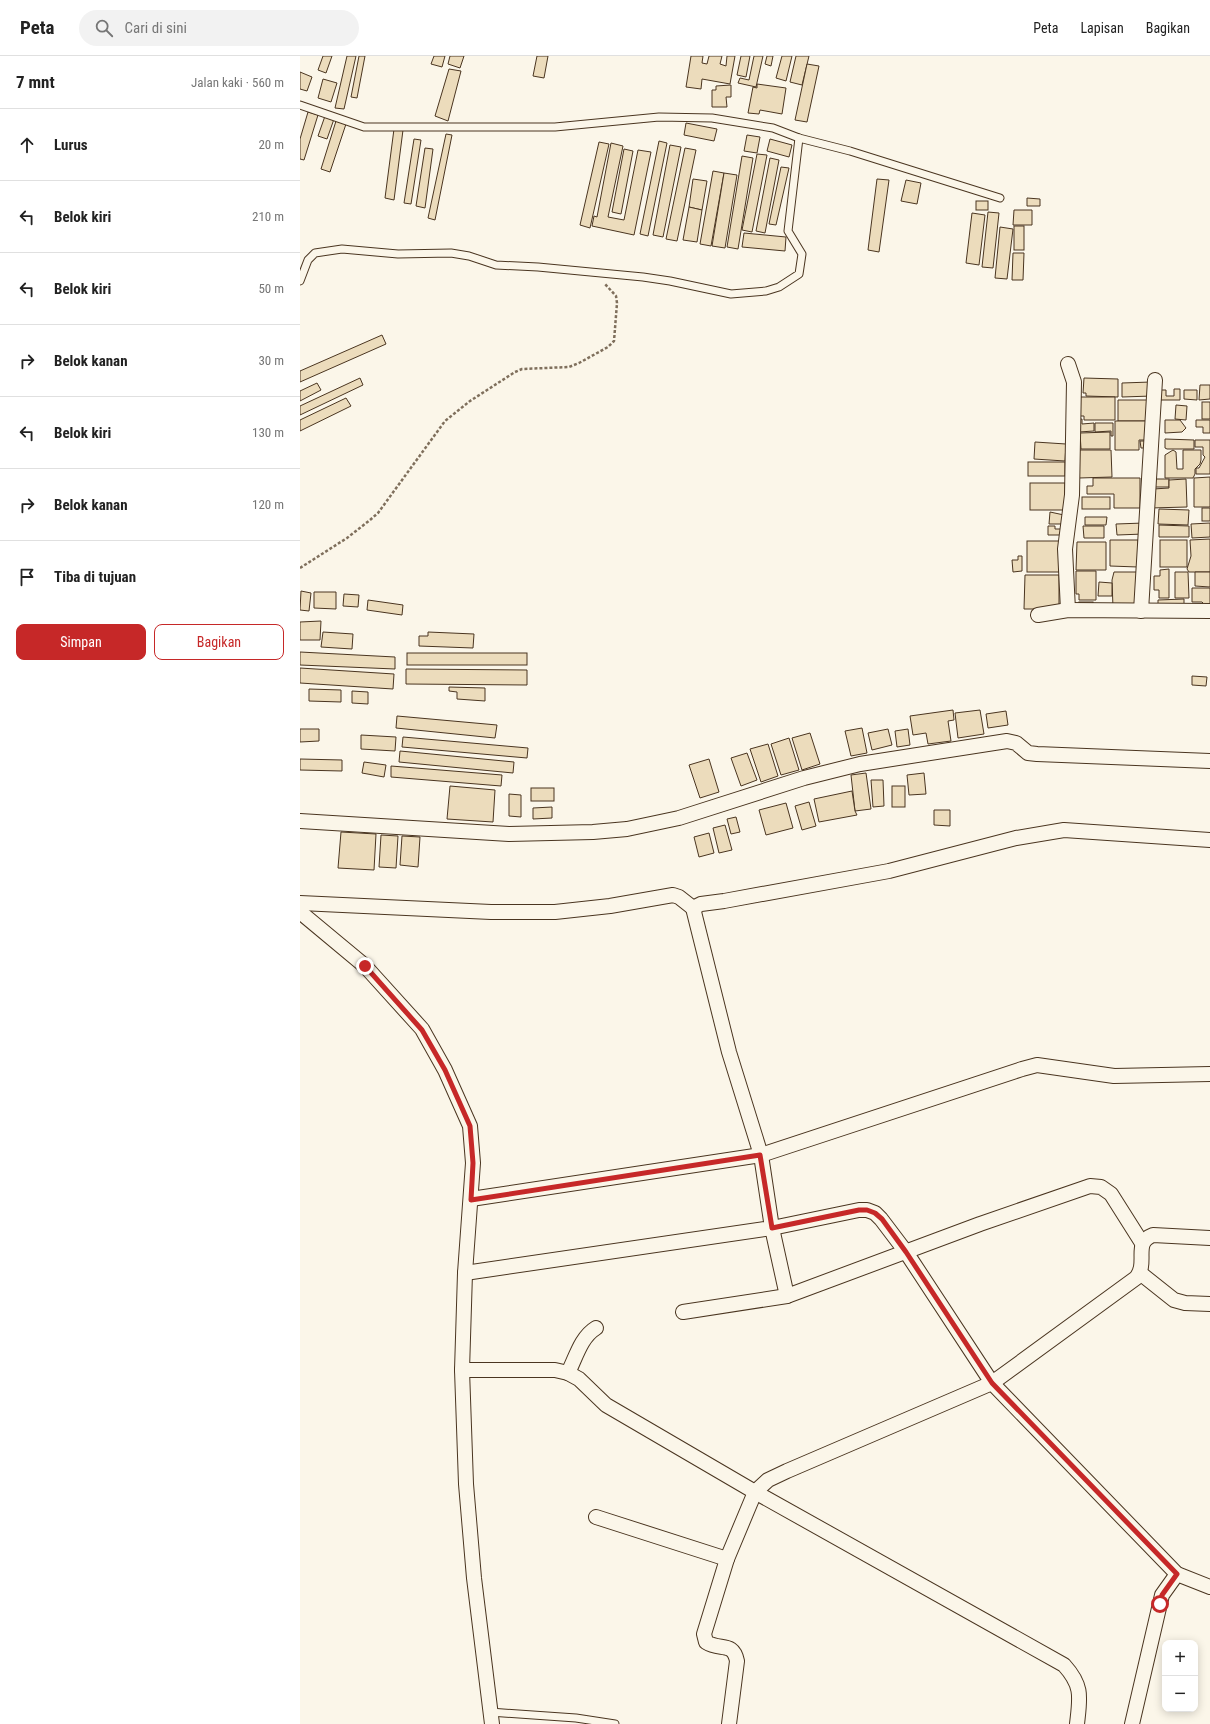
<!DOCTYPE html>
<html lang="id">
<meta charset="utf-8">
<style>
:root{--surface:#fff;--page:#f2f2f2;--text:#222;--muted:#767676;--line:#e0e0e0;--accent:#c62828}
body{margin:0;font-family:"Roboto Condensed",sans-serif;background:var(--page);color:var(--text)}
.controls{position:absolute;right:12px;bottom:12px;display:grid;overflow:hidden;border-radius:8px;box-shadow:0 2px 10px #0003}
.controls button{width:36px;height:36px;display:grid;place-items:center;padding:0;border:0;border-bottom:1px solid var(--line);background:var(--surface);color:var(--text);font:20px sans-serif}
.stop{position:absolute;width:12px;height:12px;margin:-9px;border:3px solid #c62828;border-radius:50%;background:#fff}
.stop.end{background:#c62828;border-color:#fff;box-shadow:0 1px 4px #0008}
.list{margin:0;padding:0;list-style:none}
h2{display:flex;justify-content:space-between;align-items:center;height:52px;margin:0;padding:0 16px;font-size:17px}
h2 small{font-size:13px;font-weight:400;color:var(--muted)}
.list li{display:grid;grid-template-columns:26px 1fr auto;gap:12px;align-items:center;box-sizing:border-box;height:72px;padding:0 16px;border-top:1px solid var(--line)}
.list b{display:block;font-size:15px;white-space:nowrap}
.list em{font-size:13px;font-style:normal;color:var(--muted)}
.actions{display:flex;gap:8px;padding:12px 16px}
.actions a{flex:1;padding:9px 0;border:1px solid var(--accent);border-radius:8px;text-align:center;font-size:14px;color:var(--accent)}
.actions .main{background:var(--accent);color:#fff}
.icon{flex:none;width:22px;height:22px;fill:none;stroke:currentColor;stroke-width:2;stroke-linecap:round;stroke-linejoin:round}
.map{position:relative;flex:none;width:910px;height:1668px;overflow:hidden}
header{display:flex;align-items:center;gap:24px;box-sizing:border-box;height:56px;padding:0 20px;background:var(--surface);border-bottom:1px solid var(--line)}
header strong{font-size:19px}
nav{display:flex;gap:22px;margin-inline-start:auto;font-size:14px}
.search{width:280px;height:36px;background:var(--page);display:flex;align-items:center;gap:10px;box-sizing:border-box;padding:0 14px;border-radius:22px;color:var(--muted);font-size:15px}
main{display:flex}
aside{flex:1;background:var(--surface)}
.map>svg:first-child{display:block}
.building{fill:#ecdcbc;stroke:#4a3520}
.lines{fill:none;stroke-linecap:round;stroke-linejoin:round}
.service-casing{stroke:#4a3520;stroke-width:9}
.minor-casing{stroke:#4a3520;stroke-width:16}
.path{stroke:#7f6f5c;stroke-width:2.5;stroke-dasharray:3 2;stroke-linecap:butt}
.service{stroke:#fbf6e9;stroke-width:7}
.minor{stroke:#fbf6e9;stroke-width:14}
.route{stroke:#c62828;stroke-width:5}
</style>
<header>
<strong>Peta</strong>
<div class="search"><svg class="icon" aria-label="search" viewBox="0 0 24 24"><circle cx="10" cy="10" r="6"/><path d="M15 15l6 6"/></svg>Cari di sini</div>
<nav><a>Peta</a><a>Lapisan</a><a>Bagikan</a></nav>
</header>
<main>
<aside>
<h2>7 mnt<small>Jalan kaki · 560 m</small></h2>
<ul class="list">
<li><svg class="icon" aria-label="ahead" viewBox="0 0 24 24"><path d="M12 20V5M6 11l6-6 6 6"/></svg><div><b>Lurus</b></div><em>20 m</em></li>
<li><svg class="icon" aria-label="left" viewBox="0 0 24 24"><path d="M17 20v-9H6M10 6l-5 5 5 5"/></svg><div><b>Belok kiri</b></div><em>210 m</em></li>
<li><svg class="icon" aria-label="left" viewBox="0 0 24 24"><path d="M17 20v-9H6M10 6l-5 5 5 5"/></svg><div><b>Belok kiri</b></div><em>50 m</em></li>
<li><svg class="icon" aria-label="right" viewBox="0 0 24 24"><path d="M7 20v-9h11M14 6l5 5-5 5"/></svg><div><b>Belok kanan</b></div><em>30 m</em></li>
<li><svg class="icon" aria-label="left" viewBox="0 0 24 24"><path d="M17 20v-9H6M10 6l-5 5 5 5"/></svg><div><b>Belok kiri</b></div><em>130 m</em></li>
<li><svg class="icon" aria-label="right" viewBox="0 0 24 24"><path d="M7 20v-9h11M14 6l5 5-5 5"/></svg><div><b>Belok kanan</b></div><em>120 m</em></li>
<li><svg class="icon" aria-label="arrive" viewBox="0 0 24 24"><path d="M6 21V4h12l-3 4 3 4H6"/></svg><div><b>Tiba di tujuan</b></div></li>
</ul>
<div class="actions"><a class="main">Simpan</a><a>Bagikan</a></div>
</aside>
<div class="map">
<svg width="910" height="1668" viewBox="0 0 910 1668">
<rect width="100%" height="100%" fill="#fbf6e9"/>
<g class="building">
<polygon points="23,0 32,0 26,17 18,14"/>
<polygon points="47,0 56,0 44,53 35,52"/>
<polygon points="59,0 65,0 57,42 51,41"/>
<polygon points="134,0 145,0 142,11 131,8"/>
<polygon points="150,0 164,0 160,12 148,8"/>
<polygon points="237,0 248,0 244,22 233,20"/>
<polygon points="391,0 403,0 402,7 407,8 409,0 422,0 420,8 426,10 427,0 435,0 430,28 402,23 401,33 386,31"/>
<polygon points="441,0 450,0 446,21 437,19"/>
<polygon points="454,0 463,0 456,31 438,27 440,22 449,24"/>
<polygon points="467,0 473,0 471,10 465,8"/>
<polygon points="482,0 492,0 486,25 476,22"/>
<polygon points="496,0 509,0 502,29 490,26"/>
<polygon points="507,8 519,10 507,66 495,64"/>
<polygon points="149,13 161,15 148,65 135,60"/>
<polygon points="0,16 12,21 7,35 0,33"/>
<polygon points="23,23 37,27 31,46 18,42"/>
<polygon points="457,28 486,32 482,58 460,54 459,58 448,57 453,31 457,32"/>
<polygon points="431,29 431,41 426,41 427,51 412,51 412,34 416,34 416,30"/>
<polygon points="8,56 18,59 4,104 0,103 0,83"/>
<polygon points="25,60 34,63 27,83 18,80"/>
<polygon points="36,65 46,68 30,116 21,113"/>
<polygon points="386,67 417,73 414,85 384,79"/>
<polygon points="94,73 103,74 94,144 85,142"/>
<polygon points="146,78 152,79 135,164 128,162"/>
<polygon points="447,79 460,81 457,97 444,95"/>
<polygon points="114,83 121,84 111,148 104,147"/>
<polygon points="470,83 492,89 489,101 467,95"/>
<polygon points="359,85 367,87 348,180 340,178"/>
<polygon points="299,86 309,88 290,172 280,169"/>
<polygon points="311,87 323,90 308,161 324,164 338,94 351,96 334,179 292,170 294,160 297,161"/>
<polygon points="370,89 381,91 363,181 353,179"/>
<polygon points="125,92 133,93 125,152 116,150"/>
<polygon points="385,92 396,94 377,185 366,183"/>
<polygon points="324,93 333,95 321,158 312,156"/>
<polygon points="457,98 467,99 452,176 442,174"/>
<polygon points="442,100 453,102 438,193 427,191"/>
<polygon points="470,102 479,104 465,177 456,175"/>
<polygon points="481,111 489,112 476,169 469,168"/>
<polygon points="413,115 424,117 411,190 400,188"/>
<polygon points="424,117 437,119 425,192 412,190"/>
<polygon points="393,123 407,125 402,154 389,151"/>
<polygon points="577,123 589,124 579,196 568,194"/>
<polygon points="606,124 621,127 617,148 601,145"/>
<polygon points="727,142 740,143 740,150 727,150"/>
<rect x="676" y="145" width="12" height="9"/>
<polygon points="389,151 402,154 397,186 383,184"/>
<polygon points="714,154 732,154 732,169 713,169"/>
<polygon points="688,156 699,157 693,212 682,211"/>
<polygon points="672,157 685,159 679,209 666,207"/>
<rect x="714" y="170" width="10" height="24"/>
<polygon points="700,171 713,173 707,223 695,222"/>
<polygon points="444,177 486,181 485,195 442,191"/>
<polygon points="713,197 724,197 723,224 712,224"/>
<polygon points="82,279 86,288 0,326 0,315"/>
<polygon points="60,322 63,329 0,359 0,350"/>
<polygon points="784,322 818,323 818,341 786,340 786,337 783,337"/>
<polygon points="851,326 852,340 822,341 822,327"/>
<polygon points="17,327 21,334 0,345 0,335"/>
<polygon points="900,329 910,329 910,343 899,344"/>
<polygon points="874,333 880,333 880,344 860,344 860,334 866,334 866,340 874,340"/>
<polygon points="884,334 897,334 897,344 884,343"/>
<polygon points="780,341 815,341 815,364 784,364 784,360 780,360"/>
<polygon points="46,342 51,350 0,375 0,364"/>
<polygon points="818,344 848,344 849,365 818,365"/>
<rect x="902" y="346" width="8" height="17"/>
<polygon points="876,349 887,350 886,364 875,363"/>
<polygon points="782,363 782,368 794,367 794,375 779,376 775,364"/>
<polygon points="865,364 880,364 886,372 882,376 865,377"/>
<polygon points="896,364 910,364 910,377 903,377 903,371 896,371"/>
<polygon points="815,365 846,365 846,384 839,384 839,394 815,394"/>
<polygon points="795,367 813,367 813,380 811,380 811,375 795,376"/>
<polygon points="810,376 810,393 781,393 780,377"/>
<polygon points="865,383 894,384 894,393 867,393 865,392"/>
<polygon points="895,384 910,384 910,418 896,418 896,412 899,412 905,401 903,399 903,391 895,391"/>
<polygon points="840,385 849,385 849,392 841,392"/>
<polygon points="735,386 766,388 765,405 734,403"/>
<polygon points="778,394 811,394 812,421 779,422"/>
<polygon points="873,394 876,396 877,413 883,413 883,394 901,394 901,404 900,408 895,413 895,418 893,422 865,422 865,399"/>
<rect x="728" y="406" width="37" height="14"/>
<polygon points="910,421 910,451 894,451 894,422"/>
<polygon points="793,422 840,422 840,452 814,452 814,438 787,438 787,430 793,430"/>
<rect x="855" y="423" width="14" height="8"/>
<polygon points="886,423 887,451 850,452 853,433 869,432 869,424"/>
<rect x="730" y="427" width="35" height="27"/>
<rect x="782" y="441" width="28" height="12"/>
<rect x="902" y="452" width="8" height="13"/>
<polygon points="859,453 889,454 888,469 858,468"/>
<polygon points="750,456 764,459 764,468 749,468"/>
<polygon points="785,461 807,461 806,469 785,469"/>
<polygon points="844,467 844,478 817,479 816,468"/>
<polygon points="910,467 910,481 892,482 891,468"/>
<polygon points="859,469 889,470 889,481 859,481"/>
<polygon points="748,470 755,470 755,473 761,473 761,479 748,479"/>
<polygon points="783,470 804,470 804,482 784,482"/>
<polygon points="910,483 910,516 889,516 887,513 891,500 890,484"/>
<polygon points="810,484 838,484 838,511 810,510"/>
<rect x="860" y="484" width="27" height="27"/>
<rect x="727" y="485" width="32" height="31"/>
<polygon points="777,486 806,486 806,514 776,514"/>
<polygon points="718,500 722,500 722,515 713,516 712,504 718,504"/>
<polygon points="869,513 869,542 859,542 859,534 854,534 854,520 860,520 860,514"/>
<polygon points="776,515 796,515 796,544 779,544 779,538 776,538"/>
<polygon points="814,516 838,516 839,542 834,551 813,552 812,524"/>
<polygon points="875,516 888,516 889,542 875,542"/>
<polygon points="895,516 910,516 910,531 895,530"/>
<polygon points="725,519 759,519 759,553 724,553"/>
<polygon points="799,526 812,527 812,540 798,540"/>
<polygon points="892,532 910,532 910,548 904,548 902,546 892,546"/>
<polygon points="1,535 11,537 9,555 0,554"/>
<polygon points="14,536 36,536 36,553 14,552"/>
<polygon points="44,538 59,539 58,551 43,550"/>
<polygon points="884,543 884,551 858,551 858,544"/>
<polygon points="68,544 103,549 102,559 67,554"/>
<rect x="779" y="546" width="14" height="4"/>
<polygon points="21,565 20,584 0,584 0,566"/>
<polygon points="23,576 53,578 52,593 21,591"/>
<polygon points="128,576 174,578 173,592 119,590 119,580 128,580"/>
<polygon points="0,596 95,601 95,613 0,609"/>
<rect x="107" y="597" width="120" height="12"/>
<polygon points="0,612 94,618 93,633 0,627"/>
<polygon points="106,613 227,614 227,629 106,628"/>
<polygon points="892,620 907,621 906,630 892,629"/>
<polygon points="149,631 185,632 185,645 157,643 157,636 149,635"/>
<polygon points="9,633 41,634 41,646 9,645"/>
<polygon points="52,635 68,636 68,648 52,647"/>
<polygon points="653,654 654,664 648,665 651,685 628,688 626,677 613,679 610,660"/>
<polygon points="680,654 684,678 658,682 655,657"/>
<polygon points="706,655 708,669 688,672 686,658"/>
<polygon points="97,660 197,669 195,682 96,672"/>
<polygon points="562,672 567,697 551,700 545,675"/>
<polygon points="0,673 19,673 19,685 0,686"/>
<polygon points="588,673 592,689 572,694 568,677"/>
<polygon points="608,673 610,689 597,691 595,675"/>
<polygon points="510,677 520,708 502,714 492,682"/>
<polygon points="61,679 96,681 95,695 61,693"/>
<polygon points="103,681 228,692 227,702 102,691"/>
<polygon points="489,682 499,714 481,719 471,688"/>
<polygon points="468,688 478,720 461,726 450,693"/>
<polygon points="100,695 214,706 213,717 99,706"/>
<polygon points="447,697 457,724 441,730 431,702"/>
<polygon points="0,703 42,704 42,715 0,714"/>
<polygon points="409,703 419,736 400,742 389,709"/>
<polygon points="64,706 86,709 84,721 62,717"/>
<polygon points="91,710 202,719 201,730 91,721"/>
<polygon points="566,717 571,753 555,755 551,719"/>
<polygon points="624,717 626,738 609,739 607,719"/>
<polygon points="571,724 583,724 584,750 573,751"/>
<polygon points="150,730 195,734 193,766 147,763"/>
<rect x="592" y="730" width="13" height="21"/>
<rect x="231" y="732" width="23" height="13"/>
<polygon points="552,735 555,755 557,759 519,766 514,743"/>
<polygon points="209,738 221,739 221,761 209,760"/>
<polygon points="509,746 516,770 502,774 495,750"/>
<polygon points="486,747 493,772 466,779 459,754"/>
<polygon points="252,751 252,762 233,763 233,752"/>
<polygon points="634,754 650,754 650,770 634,769"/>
<polygon points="436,761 440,776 431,778 427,763"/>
<polygon points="425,769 432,794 419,797 413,772"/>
<polygon points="41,776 76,778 74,814 38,812"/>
<polygon points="409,777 414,797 399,801 394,781"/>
<polygon points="81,779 98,780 96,812 79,811"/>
<polygon points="102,780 120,781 118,811 100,809"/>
</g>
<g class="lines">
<g class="service-casing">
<g id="service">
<polyline points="0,49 64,71 255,71 359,61 412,62 473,72 499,82 550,95 700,142"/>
<polyline points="0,225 8,204 15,197 42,193 98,198 151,197 169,200 196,209 238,211 343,221 370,225 431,238 466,235 479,231 499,218 502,198 488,175 499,82"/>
<polyline points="190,1656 276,1662 315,1668"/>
</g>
</g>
<g class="minor-casing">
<g id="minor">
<polyline points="768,308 774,326 772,439 765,493 768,554"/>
<polyline points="841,555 855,324"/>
<polyline points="738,559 768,554 910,555"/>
<polyline points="0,765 209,778 293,776 327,773 379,762 504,722 560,708 707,685 716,687 728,697 737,698 910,705"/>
<polyline points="0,847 191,856 255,856 310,850 373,839 379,841 393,852"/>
<polyline points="0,856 65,910 122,973 145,1014 170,1070 173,1107 165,1217 162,1314 166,1428 174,1522 192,1668"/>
<polyline points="171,1143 461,1099 722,1013 737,1009 814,1020 910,1018"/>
<polyline points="165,1217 472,1172 559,1154 567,1154 575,1157 581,1163 606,1196 692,1327 877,1518 910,1531"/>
<polyline points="840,1217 874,1244 885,1247 910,1248"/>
<polyline points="487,1240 472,1172 461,1099 429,996 393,852 401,848 424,845 589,815 716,782 764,774 910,784"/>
<polyline points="383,1256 487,1240 680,1168 790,1130 801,1131 811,1138 842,1187"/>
<path d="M162,1314H255L268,1317L279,1323L306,1349L455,1436L764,1609C783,1630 780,1641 777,1668"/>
<path d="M268,1317C276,1301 281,1281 296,1272"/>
<polyline points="296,1461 427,1503"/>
<path d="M429,1668L437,1605C433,1585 420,1595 406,1586L404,1578L427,1503L455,1436L468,1424L487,1415L692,1327L836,1222C849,1206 832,1187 853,1179L910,1182"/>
<polyline points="832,1668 862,1539 877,1518"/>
</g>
</g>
<polyline class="path" points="0,512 47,482 70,464 78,457 145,365 170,345 215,316 222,313 269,311 279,307 308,291 314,285 317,247 316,240 305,228"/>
<use href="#service" class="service"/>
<use href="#minor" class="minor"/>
</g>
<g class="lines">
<polyline class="route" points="65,910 122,974 145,1014 170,1070 173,1107 171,1144 460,1099 472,1172 559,1154 567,1154 575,1157 582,1163 606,1196 692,1327 877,1518 862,1539 860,1548"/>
</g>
</svg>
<div class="controls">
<button>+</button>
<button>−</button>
</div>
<div class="stop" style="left:860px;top:1548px"></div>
<div class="stop end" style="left:65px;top:910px"></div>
</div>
</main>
